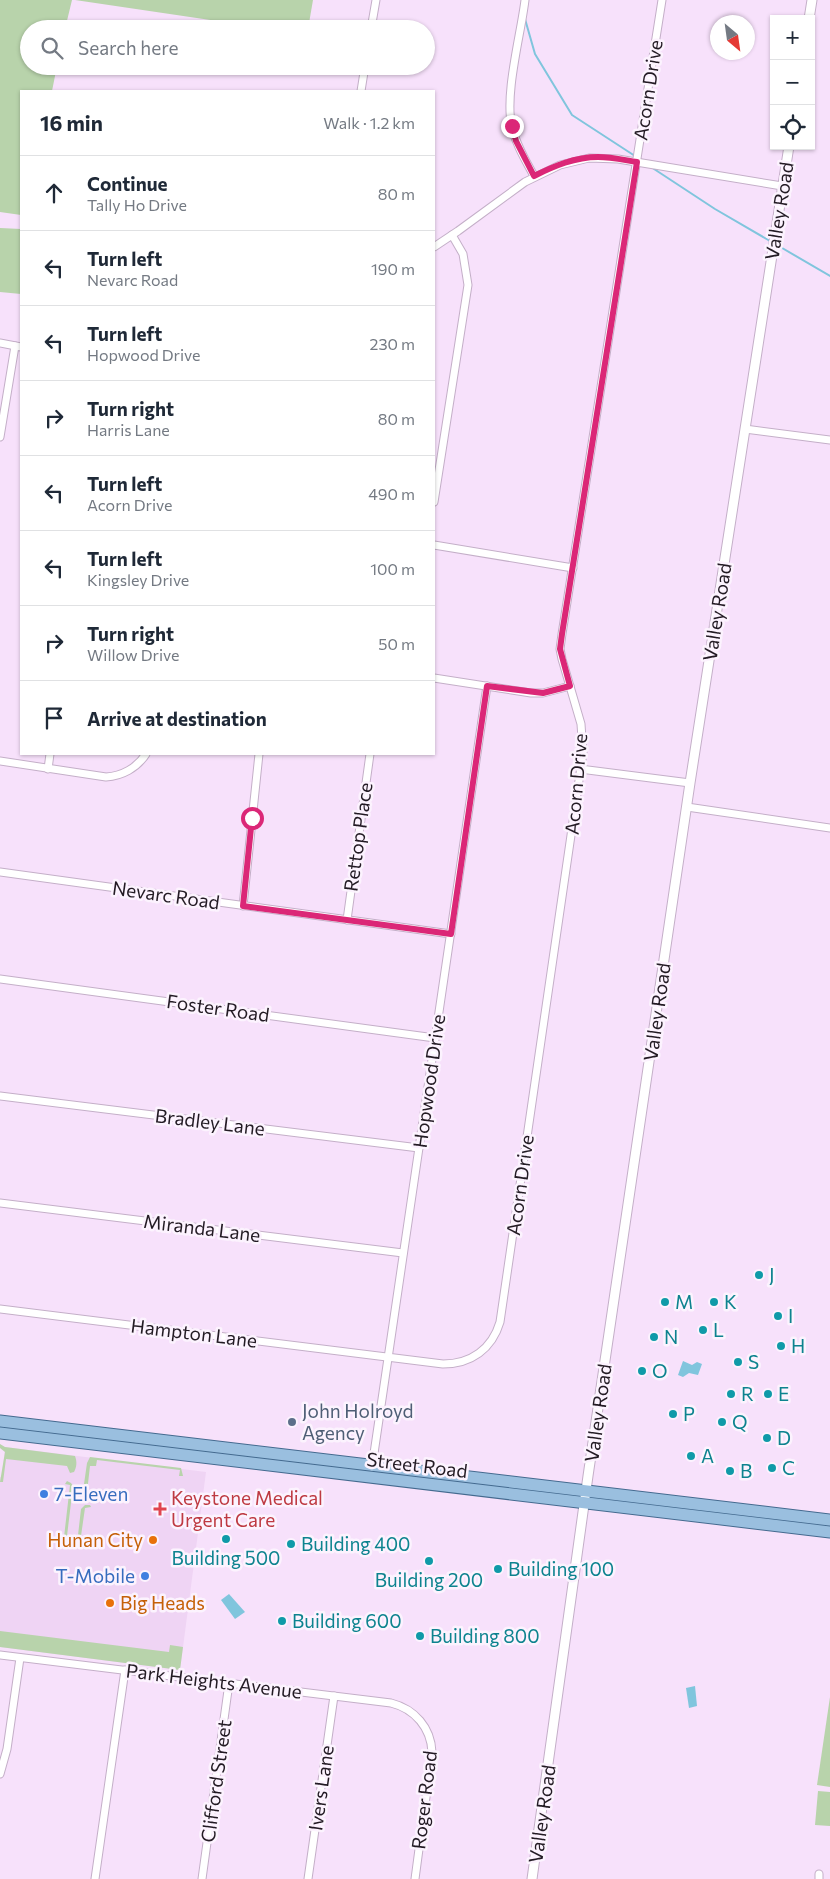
<!DOCTYPE html>
<meta charset="utf-8">
<style>
:root{--surface:#fff;--page:#f2f2f3;--text:#1f2937;--muted:#747a83;--line:#e0e1e3}
body{margin:0;font-family:Commissioner,sans-serif;background:var(--page);color:var(--text)}
.controls{position:absolute;right:15px;top:15px;display:grid;overflow:hidden;border-radius:0px;box-shadow:0 1px 4px #0004}
.controls button{width:45px;height:45px;display:grid;place-items:center;padding:0;border:0;border-bottom:1px solid var(--line);background:var(--surface);color:var(--text);font:25px sans-serif}
.compass{position:absolute;left:710px;top:15px;width:45px;height:45px;border-radius:50%;background:var(--surface);box-shadow:0 1px 4px #0004;rotate:151deg}
.stop{position:absolute;width:15px;height:15px;margin:-11px;border:4px solid #db2777;border-radius:50%;background:#fff}
.stop.end{background:#db2777;border-color:#fff;box-shadow:0 1px 5px #0008}
.list{margin:0;padding:0;list-style:none}
h2{display:flex;justify-content:space-between;align-items:center;height:65px;margin:0;padding:0 20px;font-size:21px}
h2 small{font-size:16px;font-weight:400;color:var(--muted)}
.list li{display:grid;grid-template-columns:32px 1fr auto;gap:15px;align-items:center;box-sizing:border-box;height:75px;padding:0 20px;border-top:1px solid var(--line)}
.list b{display:block;font-size:19px;white-space:nowrap}
.list p{margin:0;font-size:16px;white-space:nowrap;color:var(--muted)}
.list em{font-size:16px;font-style:normal;color:var(--muted)}
.icon{flex:none;width:28px;height:28px;fill:none;stroke:currentColor;stroke-width:2;stroke-linecap:round;stroke-linejoin:round}
.map{position:relative;flex:none;width:830px;height:1879px;overflow:hidden}
.search{position:absolute;background:var(--surface);box-shadow:0 1px 4px #0004;left:20px;top:20px;width:415px;height:55px;display:flex;align-items:center;gap:12px;box-sizing:border-box;padding:0 18px;border-radius:28px;color:var(--muted);font-size:19px}
.panel{position:absolute;background:var(--surface);box-shadow:0 1px 4px #0004;left:20px;top:90px;width:415px;height:665px;border-radius:0px}
.map>svg:first-child{display:block}
.built{fill:#efd4f4}
.green{fill:#b8d3ab}
.water{fill:#80c5dd}
.lines{fill:none;stroke-linecap:round;stroke-linejoin:round}
.stream{stroke:#80c5dd;stroke-width:2}
.minor-casing{stroke:#c4afc8;stroke-width:9}
.tertiary-casing{stroke:#c4afc8;stroke-width:11}
.primary-casing{stroke:#446a8f;stroke-width:13}
.minor{stroke:#fff;stroke-width:7}
.tertiary{stroke:#fff;stroke-width:9}
.primary{stroke:#9abfdf;stroke-width:11}
.route{stroke:#db2777;stroke-width:6}
.culture-dot{fill:#0f9aa8;stroke:#fcf3fe;stroke-width:2}
.service-dot{fill:#5c6f8a;stroke:#fcf3fe;stroke-width:2}
.shop-dot{fill:#3f7fe0;stroke:#fcf3fe;stroke-width:2}
.health-dot{fill:#e0444e;stroke:#fcf3fe;stroke-width:2}
.food-dot{fill:#e8710a;stroke:#fcf3fe;stroke-width:2}
.labels{text-anchor:middle;stroke-width:5;stroke-linejoin:round;paint-order:stroke}
.street-label{font-size:19px;fill:#231b24;stroke:#fcf3fe}
.culture-label{font-size:19px;fill:#0d838f;stroke:#fcf3fe;text-anchor:start}
.service-label{font-size:19px;fill:#4e5e75;stroke:#fcf3fe;text-anchor:start}
.shop-label{font-size:19px;fill:#366cbe;stroke:#fcf3fe;text-anchor:start}
.health-label{font-size:19px;fill:#be3a42;stroke:#fcf3fe;text-anchor:start}
.food-label{font-size:19px;fill:#c56008;stroke:#fcf3fe;text-anchor:end}
</style>
<div class="map">
<svg width="830" height="1879" viewBox="0 0 830 1879">
<rect width="100%" height="100%" fill="#f7e1fb"/>
<polygon class="built" points="5,1447 206,1472 180,1670 0,1647 0,1477 2,1477"/>
<g class="green">
<polygon points="0,0 72,0 65,29 29,29 29,66 57,66 52,91 21,91 21,215 0,212"/>
<polygon points="75,0 313,0 308,29 272,29"/>
<polygon points="0,228 21,229 21,294 0,292"/>
<path d="M0,1444L5,1447L75,1456C77,1461 77,1467 74,1472L70,1473L67,1466L6,1459L3,1482H0L5,1452L0,1448Z"/>
<polygon points="90,1457 181,1468 183,1476 179,1476 180,1470 97,1460 96,1466 90,1466 87,1492 92,1494 90,1497 85,1494 83,1491 87,1463"/>
<polygon points="67,1481 71,1483 73,1486 67,1536 64,1540 59,1541 58,1538 64,1537 70,1485 65,1484"/>
<polygon points="85,1505 90,1505 91,1507 85,1508 80,1543 86,1545 83,1549 79,1547 77,1544 81,1509"/>
<polygon points="0,1631 169,1652 170,1645 183,1647 180,1670 0,1647"/>
<polygon points="830,1697 830,1787 817,1785"/>
<polygon points="818,1791 830,1792 830,1826 815,1825"/>
</g>
<g class="water">
<polygon points="683,1361 692,1365 697,1362 702,1364 698,1375 689,1373 683,1377 678,1375"/>
<polygon points="229,1594 245,1612 235,1619 221,1600"/>
<polygon points="695,1686 697,1706 689,1708 686,1688"/>
</g>
<g class="lines">
<g class="stream">
<polyline points="525,19 535,54 572,115 635,156"/>
<polyline points="651,167 715,209 770,241"/>
<polyline points="777,245 830,276"/>
</g>
<g class="minor-casing">
<g id="minor">
<path d="M525,0C521,34 504,95 512,127C516,145 526,161 534,176"/>
<polyline points="371,29 376,0"/>
<polyline points="361,91 365,66"/>
<polyline points="434,247 458,231 525,182 560,165 589,158 618,159 782,186"/>
<polyline points="0,343 21,347"/>
<polyline points="745,429 830,440"/>
<polyline points="0,437 15,346"/>
<polyline points="434,502 468,285 463,254 452,235"/>
<polyline points="434,545 573,568"/>
<polyline points="434,678 531,693 543,693 570,686"/>
<path d="M0,761L106,777C122,776 137,768 146,754"/>
<polyline points="48,769 50,754"/>
<polyline points="580,769 690,783"/>
<polyline points="687,807 830,828"/>
<polyline points="0,872 451,934"/>
<polyline points="243,906 259,754"/>
<polyline points="347,920 370,754"/>
<polyline points="0,979 435,1038"/>
<polyline points="0,1096 419,1148"/>
<polyline points="0,1203 403,1253"/>
<path d="M0,1309L443,1364C471,1364 492,1349 500,1322L583,753L581,724L562,659L560,649L562,634L662,0"/>
<polyline points="372,1467 487,686"/>
<path d="M0,1655L391,1703C415,1709 431,1728 432,1752L415,1879"/>
<polyline points="0,1774 7,1749 20,1658"/>
<polyline points="95,1879 125,1670"/>
<polyline points="202,1879 229,1683"/>
<polyline points="308,1879 334,1696"/>
<polyline points="819,1879 819,1874"/>
</g>
</g>
<g class="tertiary-casing">
<g id="tertiary">
<polyline points="809,19 812,0"/>
<polyline points="532,1879 588,1476 690,783 789,146"/>
</g>
</g>
<g class="primary-casing">
<g id="primary">
<polyline points="0,1421 830,1520"/>
<polyline points="0,1433 830,1532"/>
</g>
</g>
<use href="#minor" class="minor"/>
<use href="#tertiary" class="tertiary"/>
<use href="#primary" class="primary"/>
</g>
<g class="lines">
<path class="route" d="M252,818L243,906L451,934L487,686L543,693L570,686L560,649L562,634L637,162C624,160 611,157 598,157C575,157 554,166 534,176L516,141L512,126"/>
</g>
<g class="culture-dot">
<circle cx="759" cy="1275" r="5"/>
<circle cx="665" cy="1302" r="5"/>
<circle cx="714" cy="1302" r="5"/>
<circle cx="778" cy="1316" r="5"/>
<circle cx="703" cy="1330" r="5"/>
<circle cx="654" cy="1337" r="5"/>
<circle cx="781" cy="1346" r="5"/>
<circle cx="738" cy="1362" r="5"/>
<circle cx="642" cy="1371" r="5"/>
<circle cx="731" cy="1394" r="5"/>
<circle cx="768" cy="1394" r="5"/>
<circle cx="673" cy="1414" r="5"/>
<circle cx="722" cy="1422" r="5"/>
<circle cx="767" cy="1438" r="5"/>
<circle cx="691" cy="1456" r="5"/>
<circle cx="772" cy="1468" r="5"/>
<circle cx="730" cy="1471" r="5"/>
<circle cx="226" cy="1539" r="5"/>
<circle cx="291" cy="1544" r="5"/>
<circle cx="429" cy="1561" r="5"/>
<circle cx="498" cy="1569" r="5"/>
<circle cx="282" cy="1621" r="5"/>
<circle cx="420" cy="1636" r="5"/>
</g>
<circle class="service-dot" cx="292" cy="1422" r="5"/>
<g class="shop-dot">
<circle cx="44" cy="1494" r="5"/>
<circle cx="145" cy="1576" r="5"/>
</g>
<path class="health-dot" d="M157.5 1501.5h5v5h5v5h-5v5h-5v-5h-5v-5h5z"/>
<g class="food-dot">
<circle cx="153" cy="1540" r="5"/>
<circle cx="110" cy="1603" r="5"/>
</g>
<g class="labels">
<g class="street-label">
<text transform="translate(648 90) rotate(-81)" y="7">Acorn Drive</text>
<text transform="translate(779 211) rotate(-81)" y="7">Valley Road</text>
<text transform="translate(717 612) rotate(-81)" y="7">Valley Road</text>
<text transform="translate(576 784) rotate(-85)" y="7">Acorn Drive</text>
<text transform="translate(358 837) rotate(-82)" y="7">Rettop Place</text>
<text transform="translate(166 895) rotate(8)" y="7">Nevarc Road</text>
<text transform="translate(218 1008) rotate(8)" y="7">Foster Road</text>
<text transform="translate(657 1012) rotate(-82)" y="7">Valley Road</text>
<text transform="translate(429 1081) rotate(-82)" y="7">Hopwood Drive</text>
<text transform="translate(210 1122) rotate(7)" y="7">Bradley Lane</text>
<text transform="translate(520 1185) rotate(-82)" y="7">Acorn Drive</text>
<text transform="translate(202 1228) rotate(7)" y="7">Miranda Lane</text>
<text transform="translate(194 1333) rotate(7)" y="7">Hampton Lane</text>
<text transform="translate(598 1413) rotate(-82)" y="7">Valley Road</text>
<text transform="translate(417 1465) rotate(7)" y="7">Street Road</text>
<text transform="translate(214 1681) rotate(7)" y="7">Park Heights Avenue</text>
<text transform="translate(216 1781) rotate(-82)" y="7">Clifford Street</text>
<text transform="translate(321 1788) rotate(-82)" y="7">Ivers Lane</text>
<text transform="translate(424 1800) rotate(-83)" y="7">Roger Road</text>
<text transform="translate(542 1814) rotate(-82)" y="7">Valley Road</text>
</g>
<g class="culture-label">
<text x="769" y="1282">J</text>
<text x="675" y="1309">M</text>
<text x="724" y="1309">K</text>
<text x="788" y="1323">I</text>
<text x="713" y="1337">L</text>
<text x="664" y="1344">N</text>
<text x="791" y="1353">H</text>
<text x="748" y="1369">S</text>
<text x="652" y="1378">O</text>
<text x="741" y="1401">R</text>
<text x="778" y="1401">E</text>
<text x="683" y="1421">P</text>
<text x="732" y="1429">Q</text>
<text x="777" y="1445">D</text>
<text x="701" y="1463">A</text>
<text x="782" y="1475">C</text>
<text x="740" y="1478">B</text>
<text x="301" y="1551">Building 400</text>
<text x="226" y="1565" text-anchor="middle">Building 500</text>
<text x="508" y="1576">Building 100</text>
<text x="429" y="1587" text-anchor="middle">Building 200</text>
<text x="292" y="1628">Building 600</text>
<text x="430" y="1643">Building 800</text>
</g>
<g class="service-label">
<text x="302" y="1418">John Holroyd<tspan x="302" dy="22">Agency</tspan></text>
</g>
<g class="shop-label">
<text x="54" y="1501">7-Eleven</text>
<text x="135" y="1583" text-anchor="end">T-Mobile</text>
</g>
<g class="health-label">
<text x="171" y="1505">Keystone Medical<tspan x="171" dy="22">Urgent Care</tspan></text>
</g>
<g class="food-label">
<text x="143" y="1547">Hunan City</text>
<text x="120" y="1610" text-anchor="start">Big Heads</text>
</g>
</g>
</svg>
<div class="controls">
<button>+</button>
<button>−</button>
<button><svg class="icon" aria-label="locate" viewBox="0 0 24 24"><circle cx="12" cy="12" r="6"/><path d="M12 2v4M12 18v4M2 12h4M18 12h4"/></svg></button>
</div>
<svg class="compass" viewBox="-18 -18 36 36"><path d="M0-13l5 13h-10z" fill="#e53935"/><path d="M0 13l5-13h-10z" fill="#747a83"/></svg>
<div class="stop" style="left:252px;top:818px"></div>
<div class="stop end" style="left:512px;top:126px"></div>
<div class="search"><svg class="icon" aria-label="search" viewBox="0 0 24 24"><circle cx="10" cy="10" r="6"/><path d="M15 15l6 6"/></svg>Search here</div>
<section class="panel">
<h2>16 min<small>Walk · 1.2 km</small></h2>
<ul class="list">
<li><svg class="icon" aria-label="ahead" viewBox="0 0 24 24"><path d="M12 20V5M6 11l6-6 6 6"/></svg><div><b>Continue</b><p>Tally Ho Drive</p></div><em>80 m</em></li>
<li><svg class="icon" aria-label="left" viewBox="0 0 24 24"><path d="M17 20v-9H6M10 6l-5 5 5 5"/></svg><div><b>Turn left</b><p>Nevarc Road</p></div><em>190 m</em></li>
<li><svg class="icon" aria-label="left" viewBox="0 0 24 24"><path d="M17 20v-9H6M10 6l-5 5 5 5"/></svg><div><b>Turn left</b><p>Hopwood Drive</p></div><em>230 m</em></li>
<li><svg class="icon" aria-label="right" viewBox="0 0 24 24"><path d="M7 20v-9h11M14 6l5 5-5 5"/></svg><div><b>Turn right</b><p>Harris Lane</p></div><em>80 m</em></li>
<li><svg class="icon" aria-label="left" viewBox="0 0 24 24"><path d="M17 20v-9H6M10 6l-5 5 5 5"/></svg><div><b>Turn left</b><p>Acorn Drive</p></div><em>490 m</em></li>
<li><svg class="icon" aria-label="left" viewBox="0 0 24 24"><path d="M17 20v-9H6M10 6l-5 5 5 5"/></svg><div><b>Turn left</b><p>Kingsley Drive</p></div><em>100 m</em></li>
<li><svg class="icon" aria-label="right" viewBox="0 0 24 24"><path d="M7 20v-9h11M14 6l5 5-5 5"/></svg><div><b>Turn right</b><p>Willow Drive</p></div><em>50 m</em></li>
<li><svg class="icon" aria-label="arrive" viewBox="0 0 24 24"><path d="M6 21V4h12l-3 4 3 4H6"/></svg><div><b>Arrive at destination</b></div></li>
</ul>
</section>
</div>
